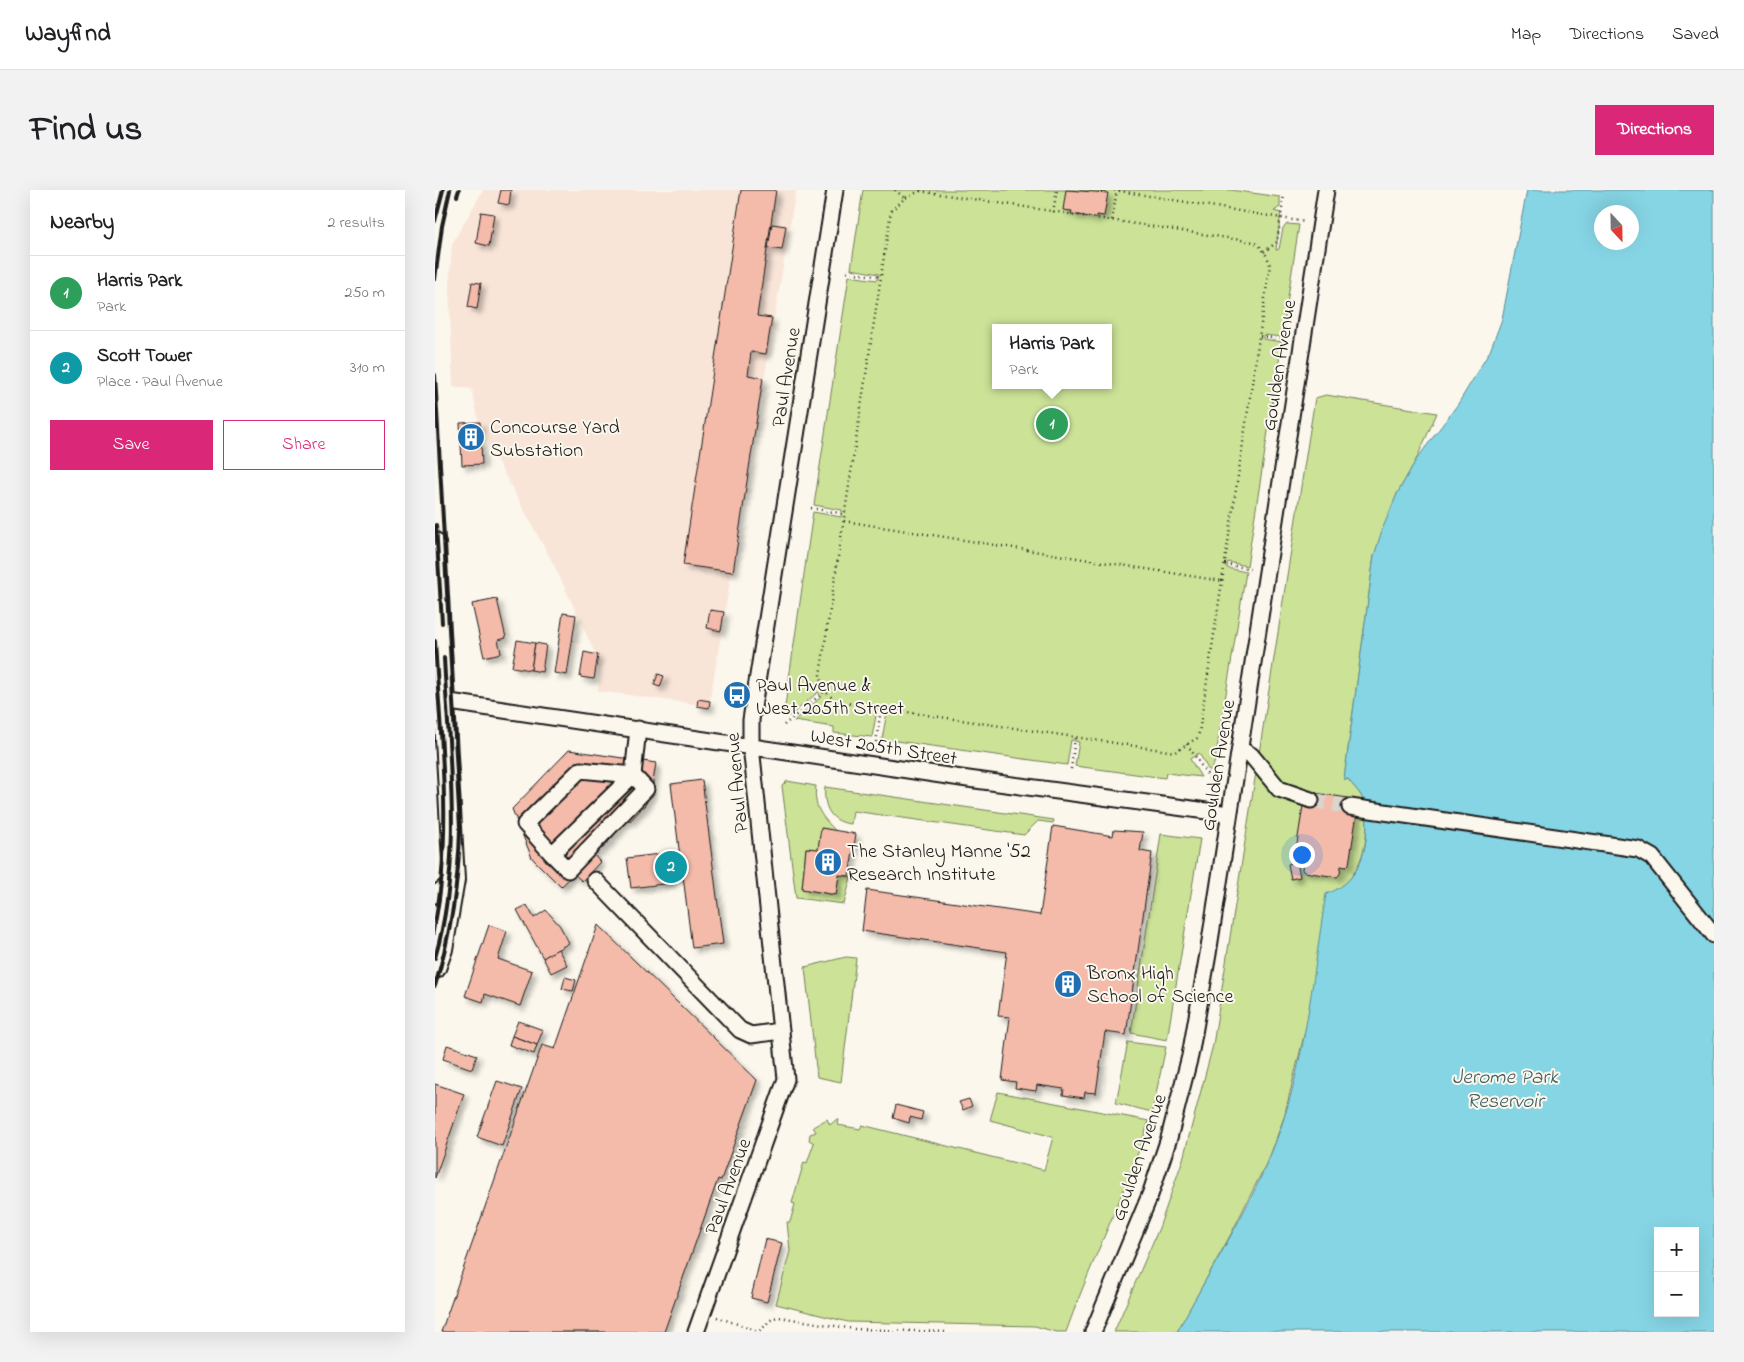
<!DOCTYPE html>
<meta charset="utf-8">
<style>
:root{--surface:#fff;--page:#f2f2f2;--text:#202124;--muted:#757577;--line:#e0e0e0;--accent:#db2777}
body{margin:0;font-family:"Indie Flower",sans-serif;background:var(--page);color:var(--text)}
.controls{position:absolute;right:15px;bottom:15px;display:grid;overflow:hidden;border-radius:0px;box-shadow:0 5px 20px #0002}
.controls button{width:45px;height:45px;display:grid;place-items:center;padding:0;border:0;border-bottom:1px solid var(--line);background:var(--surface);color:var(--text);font:25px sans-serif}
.compass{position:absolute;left:1159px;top:15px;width:45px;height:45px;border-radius:50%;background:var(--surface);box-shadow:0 5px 20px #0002;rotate:158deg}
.you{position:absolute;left:866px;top:664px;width:18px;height:18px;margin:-12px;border:4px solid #fff;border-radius:50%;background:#1a73e8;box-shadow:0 0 0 8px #1a73e833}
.badge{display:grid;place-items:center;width:32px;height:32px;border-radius:50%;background:var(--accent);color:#fff;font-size:16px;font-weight:700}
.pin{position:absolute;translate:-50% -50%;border:2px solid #fff;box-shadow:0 1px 5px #0006}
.popup{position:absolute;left:557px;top:134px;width:120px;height:65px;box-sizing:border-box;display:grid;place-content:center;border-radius:0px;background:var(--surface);filter:drop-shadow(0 1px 4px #0005);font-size:16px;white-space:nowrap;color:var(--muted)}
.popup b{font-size:19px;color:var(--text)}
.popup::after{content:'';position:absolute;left:50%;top:100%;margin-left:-10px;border:10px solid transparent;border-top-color:var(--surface)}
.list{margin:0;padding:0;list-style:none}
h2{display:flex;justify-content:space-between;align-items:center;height:65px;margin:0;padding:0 20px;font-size:21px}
h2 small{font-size:16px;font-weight:400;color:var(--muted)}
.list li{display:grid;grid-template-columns:32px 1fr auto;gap:15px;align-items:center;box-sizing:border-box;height:75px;padding:0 20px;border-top:1px solid var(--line)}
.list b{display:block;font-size:19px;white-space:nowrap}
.list p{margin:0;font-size:16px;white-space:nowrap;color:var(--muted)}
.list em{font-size:16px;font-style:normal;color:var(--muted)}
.actions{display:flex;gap:10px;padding:15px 20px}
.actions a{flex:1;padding:11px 0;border:1px solid var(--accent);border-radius:0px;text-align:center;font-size:18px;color:var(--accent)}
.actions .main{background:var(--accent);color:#fff}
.map{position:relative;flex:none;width:1279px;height:1142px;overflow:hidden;border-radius:0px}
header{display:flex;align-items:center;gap:30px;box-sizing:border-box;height:70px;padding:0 25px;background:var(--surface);border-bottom:1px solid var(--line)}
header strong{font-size:24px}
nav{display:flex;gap:28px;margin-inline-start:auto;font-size:18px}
.intro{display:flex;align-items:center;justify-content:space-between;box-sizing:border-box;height:120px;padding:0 30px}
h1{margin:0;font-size:35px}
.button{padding:12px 22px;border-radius:0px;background:var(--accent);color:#fff;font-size:18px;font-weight:700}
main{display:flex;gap:30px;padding:0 30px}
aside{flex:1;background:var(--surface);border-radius:0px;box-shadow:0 5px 20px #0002}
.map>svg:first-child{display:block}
.built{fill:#f9e5d8}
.green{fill:#cbe297;stroke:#747f5a;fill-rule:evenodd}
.water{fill:#86d5e5;stroke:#5c8b95;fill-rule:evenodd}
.building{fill:#f4bbaa;stroke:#1c1c1c;filter:url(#shadow)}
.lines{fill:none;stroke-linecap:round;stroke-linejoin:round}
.minor-tunnel{stroke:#dad6cd;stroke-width:15;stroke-dasharray:15 8;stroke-linecap:butt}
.minor-casing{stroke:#1c1c1c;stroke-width:19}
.major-casing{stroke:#1c1c1c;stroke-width:24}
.path{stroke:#1c1c1c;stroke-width:2.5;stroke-dasharray:1 4;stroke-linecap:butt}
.minor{stroke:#fbf7ec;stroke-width:15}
.major{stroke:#fbf7ec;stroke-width:20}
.rail{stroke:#1c1c1c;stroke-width:4}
.labels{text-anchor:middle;stroke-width:4;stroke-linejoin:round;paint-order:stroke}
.street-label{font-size:20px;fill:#1c1c1c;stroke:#fbf7ec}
.poi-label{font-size:20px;fill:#1c1c1c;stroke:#fbf7ec;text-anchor:start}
.water-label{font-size:21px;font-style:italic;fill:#415d62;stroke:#fbf7ec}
</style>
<header>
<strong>Wayfind</strong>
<nav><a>Map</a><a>Directions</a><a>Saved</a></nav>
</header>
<div class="intro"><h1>Find us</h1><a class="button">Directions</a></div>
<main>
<aside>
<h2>Nearby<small>2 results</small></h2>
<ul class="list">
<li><span class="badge" style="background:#2e9e5b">1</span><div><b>Harris Park</b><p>Park</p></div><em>250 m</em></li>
<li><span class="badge" style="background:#0f9aa8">2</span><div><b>Scott Tower</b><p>Place · Paul Avenue</p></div><em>310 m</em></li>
</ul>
<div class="actions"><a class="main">Save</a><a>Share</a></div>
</aside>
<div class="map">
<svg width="1279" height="1142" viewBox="0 0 1279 1142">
<defs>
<filter id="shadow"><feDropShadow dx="4.5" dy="4.5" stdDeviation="2.5" flood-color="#0004"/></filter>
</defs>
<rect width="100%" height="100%" fill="#fbf7ec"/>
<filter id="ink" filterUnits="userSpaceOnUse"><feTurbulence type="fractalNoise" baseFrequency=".02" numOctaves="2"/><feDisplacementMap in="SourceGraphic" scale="10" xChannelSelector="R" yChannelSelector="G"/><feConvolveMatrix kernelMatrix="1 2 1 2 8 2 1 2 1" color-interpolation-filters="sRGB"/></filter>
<g filter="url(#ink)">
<polygon class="built" points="48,0 361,0 274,516 163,501 164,487 160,463 120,377 53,254 44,233 37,199 18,197 14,98 17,54"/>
<g class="green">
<path d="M428,0H796L845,7V17L839,21L846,23L841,60L844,59L848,38L852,34L864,35L847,147L828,145V149L847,152L812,376L793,372L792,378L811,382L781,565L779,574L774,581L764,563L755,569L766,587L731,583L730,588L640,576L644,552L636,550L632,575L447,549L452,522L442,520L437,547L399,543V537L359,531L386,507L383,502L355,526L349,523L378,322L406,327L407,320L379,315L414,86L442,90L444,84L416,79ZM561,138H673V195H561Z"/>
<path d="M891,205L1002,223L981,270L962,304L939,366L909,589H913C918,596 927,604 929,612C936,643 929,679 905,699L849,927L835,966L796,1044L742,1142H679L724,1038L748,969L778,855L880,208Z"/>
<path d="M352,591L381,596C378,617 387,627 401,641L387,638L383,659L371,658L367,699L401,705L404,685L416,687L409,714L361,708L347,596Z"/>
<path d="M390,597L619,630L618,633L603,631L589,645L418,621L416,634C395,632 388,616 390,597Z"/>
<polygon points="726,644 765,649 732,850 696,843"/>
<polygon points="411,767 421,768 406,892 382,887 370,777"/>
<polygon points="693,852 731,857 717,922 681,913"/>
<path d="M563,902L714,931C691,1003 656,1071 631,1142H621L600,1136L413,1132L341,1114L355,1061L352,1032H355L360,1014L357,1013L369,972L372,973L379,953L374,950L375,944L381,942L378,937L392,929L395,935L402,929L404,930L403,935L425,939L427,935L609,980L618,947L555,930Z"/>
</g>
<path class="water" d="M1092,0H1279V1142H742C779,1072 825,1004 849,928C872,856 879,778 891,704C929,692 937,647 929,612C927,604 918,596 913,589H909L939,366L947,340L962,304L981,270L1023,214L1055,161L1067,129ZM1166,22H1196V52H1166ZM1223,1041H1260V1123H1223Z"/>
<g class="building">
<polygon points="66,0 76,0 74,15 63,13"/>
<polygon points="306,0 341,0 322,126 337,128 331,164 316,162 313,185 328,188 298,382 248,375"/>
<polygon points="631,0 673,3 669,26 661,25 661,28 636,24 637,21 628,20"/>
<polygon points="46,22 59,24 54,56 41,53"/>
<polygon points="337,34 351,36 347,60 333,58"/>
<polygon points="37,92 46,93 42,119 33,117"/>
<polygon points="45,232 47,274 27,275 25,233"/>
<polygon points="62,409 71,448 63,450 66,463 49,467 37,414"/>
<polygon points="275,420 289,422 286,441 272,438"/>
<polygon points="128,423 141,425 132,485 119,483"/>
<polygon points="82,450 100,453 96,480 77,477"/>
<polygon points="100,453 111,455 107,482 96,480"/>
<polygon points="149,462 163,465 159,489 145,487"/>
<polygon points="223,484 229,486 225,497 219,495"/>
<polygon points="263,509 275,511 274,518 262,516"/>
<polygon points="134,560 221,573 216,604 210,615 195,631 191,631 168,658 164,659 158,664 165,672 147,691 139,684 126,697 97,668 77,619"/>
<polygon points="267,590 288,754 257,758 248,686 236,687 236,693 196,698 192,668 233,663 234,668 245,667 236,594"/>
<polygon points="880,603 913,608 922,623 914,674 911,677 906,676 905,684 902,687 869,682 867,680 868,671 863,670 860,666 868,616"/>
<polygon points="618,636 678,646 679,640 708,642 705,661 717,663 691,845 670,842 661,903 650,902 649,908 628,905 629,899 602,895 601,901 580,898 581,892 567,890 575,827 563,826 572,762 427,741 432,700 605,725"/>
<polygon points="386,638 421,644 414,686 404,685 401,705 367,699 371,658 383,659"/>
<polygon points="862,672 865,687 856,689 853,674"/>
<polygon points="92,715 99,728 111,720 125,736 134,753 108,768 82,720"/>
<polygon points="54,735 72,741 63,769 97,781 85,816 50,804 48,812 30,806"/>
<polygon points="163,735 322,890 286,990 283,989 229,1142 6,1142 107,855 120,859"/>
<polygon points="123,759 132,775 116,783 108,768"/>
<polygon points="130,787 141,790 138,801 127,799"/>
<polygon points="83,831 108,840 102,855 77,846"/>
<polygon points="77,846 102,855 99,864 74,855"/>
<polygon points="12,855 42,865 37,879 8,869"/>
<polygon points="62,891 87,899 67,956 42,947"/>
<polygon points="0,894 29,904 0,988"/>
<polygon points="534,909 537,916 528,920 524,912"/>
<polygon points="461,915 488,922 486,930 475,927 474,933 458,928"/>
<polygon points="330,1049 347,1053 332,1112 316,1108"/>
</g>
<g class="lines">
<polyline class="minor-tunnel" points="876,610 915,617"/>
<g class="minor-casing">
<g id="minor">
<polyline points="8,511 533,589 794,624"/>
<polyline points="805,559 816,565 844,599 876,610"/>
<polyline points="915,617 1203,659 1217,667 1279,745"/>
<polyline points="117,664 90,634 145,580 198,585 211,599 133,680 117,664 198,585 203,539"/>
<polyline points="160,690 305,840 316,845 346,841"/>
<polyline points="0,705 19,690"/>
<polyline points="261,1142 351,889 316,556 316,530 400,0"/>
<polyline points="658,1142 715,1005 734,948 755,866 773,764 891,0"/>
</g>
</g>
<g class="major-casing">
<polyline id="major" points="0,353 19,690 7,759 0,778"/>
</g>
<g class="path">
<polyline points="460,0 470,8"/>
<polyline points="679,0 870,32"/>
<path d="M485,1L819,52C827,56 833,67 835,75L764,543L762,548L740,562L405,512C393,508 387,497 385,485L456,21L470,8Z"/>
<polyline points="618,22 622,0"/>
<polyline points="677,30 682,0"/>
<polyline points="829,62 842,52 849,5"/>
<polyline points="412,82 446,87"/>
<polyline points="825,146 851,150"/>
<polyline points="376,318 410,324"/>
<polyline points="409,331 787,391"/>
<polyline points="790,374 815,379"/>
<polyline points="349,535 390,501"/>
<polyline points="441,552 446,519"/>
<polyline points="752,554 777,592"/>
<polyline points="636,579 640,548"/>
<path d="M282,1127L323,1141C332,1137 333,1128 344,1127L419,1139L511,1142"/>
</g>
<use href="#minor" class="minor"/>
<use href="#major" class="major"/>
<g class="rail">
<polyline points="22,6 24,0"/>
<polyline points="0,31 8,0"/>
<polyline points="0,89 7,36 15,0"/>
<path d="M0,185L25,638C24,693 16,743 0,796"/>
<polyline points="1,335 7,433"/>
<path d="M0,451C5,544 18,641 0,733"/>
<path d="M0,768C28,671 14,567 9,468"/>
</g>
</g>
</g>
<defs>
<g id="building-disc" transform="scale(1.4375)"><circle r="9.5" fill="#1f6fb2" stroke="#fbf7ec"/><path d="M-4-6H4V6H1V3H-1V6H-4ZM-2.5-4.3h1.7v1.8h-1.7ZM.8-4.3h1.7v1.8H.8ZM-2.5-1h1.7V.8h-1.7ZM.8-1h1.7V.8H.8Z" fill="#fff"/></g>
<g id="bus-disc" transform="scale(1.4375)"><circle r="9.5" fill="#1f6fb2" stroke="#fbf7ec"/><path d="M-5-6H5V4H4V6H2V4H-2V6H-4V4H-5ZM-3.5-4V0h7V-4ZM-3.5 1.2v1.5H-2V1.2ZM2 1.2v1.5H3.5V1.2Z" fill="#fff"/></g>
</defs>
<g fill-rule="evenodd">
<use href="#building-disc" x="36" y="247"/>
<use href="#bus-disc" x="302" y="505"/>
<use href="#building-disc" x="393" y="672"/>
<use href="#building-disc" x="633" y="794"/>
</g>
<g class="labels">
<g class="street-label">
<text transform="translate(843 175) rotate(-81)" y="7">Goulden Avenue</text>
<text transform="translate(350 187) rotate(-81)" y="7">Paul Avenue</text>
<text transform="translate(449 556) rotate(9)" y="7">West 205th Street</text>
<text transform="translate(782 575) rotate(-81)" y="7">Goulden Avenue</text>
<text transform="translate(301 593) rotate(-95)" y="7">Paul Avenue</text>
<text transform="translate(703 967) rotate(-71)" y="7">Goulden Avenue</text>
<text transform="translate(292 996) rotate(-70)" y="7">Paul Avenue</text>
</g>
<g class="poi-label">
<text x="55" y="243">Concourse Yard<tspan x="55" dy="23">Substation</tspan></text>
<text x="321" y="501">Paul Avenue &amp;<tspan x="321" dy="23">West 205th Street</tspan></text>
<text x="412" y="667">The Stanley Manne '52<tspan x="412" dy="23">Research Institute</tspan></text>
<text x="652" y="789">Bronx High<tspan x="652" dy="23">School of Science</tspan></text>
</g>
<g class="water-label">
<text x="1070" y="893">Jerome Park<tspan x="1070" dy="24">Reservoir</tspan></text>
</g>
</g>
</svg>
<div class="controls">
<button>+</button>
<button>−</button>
</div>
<svg class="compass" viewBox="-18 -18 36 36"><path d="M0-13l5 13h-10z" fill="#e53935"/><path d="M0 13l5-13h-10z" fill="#757577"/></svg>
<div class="you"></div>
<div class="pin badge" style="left:617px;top:234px;background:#2e9e5b">1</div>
<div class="popup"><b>Harris Park</b>Park</div>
<div class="pin badge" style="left:236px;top:677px;background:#0f9aa8">2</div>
</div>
</main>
